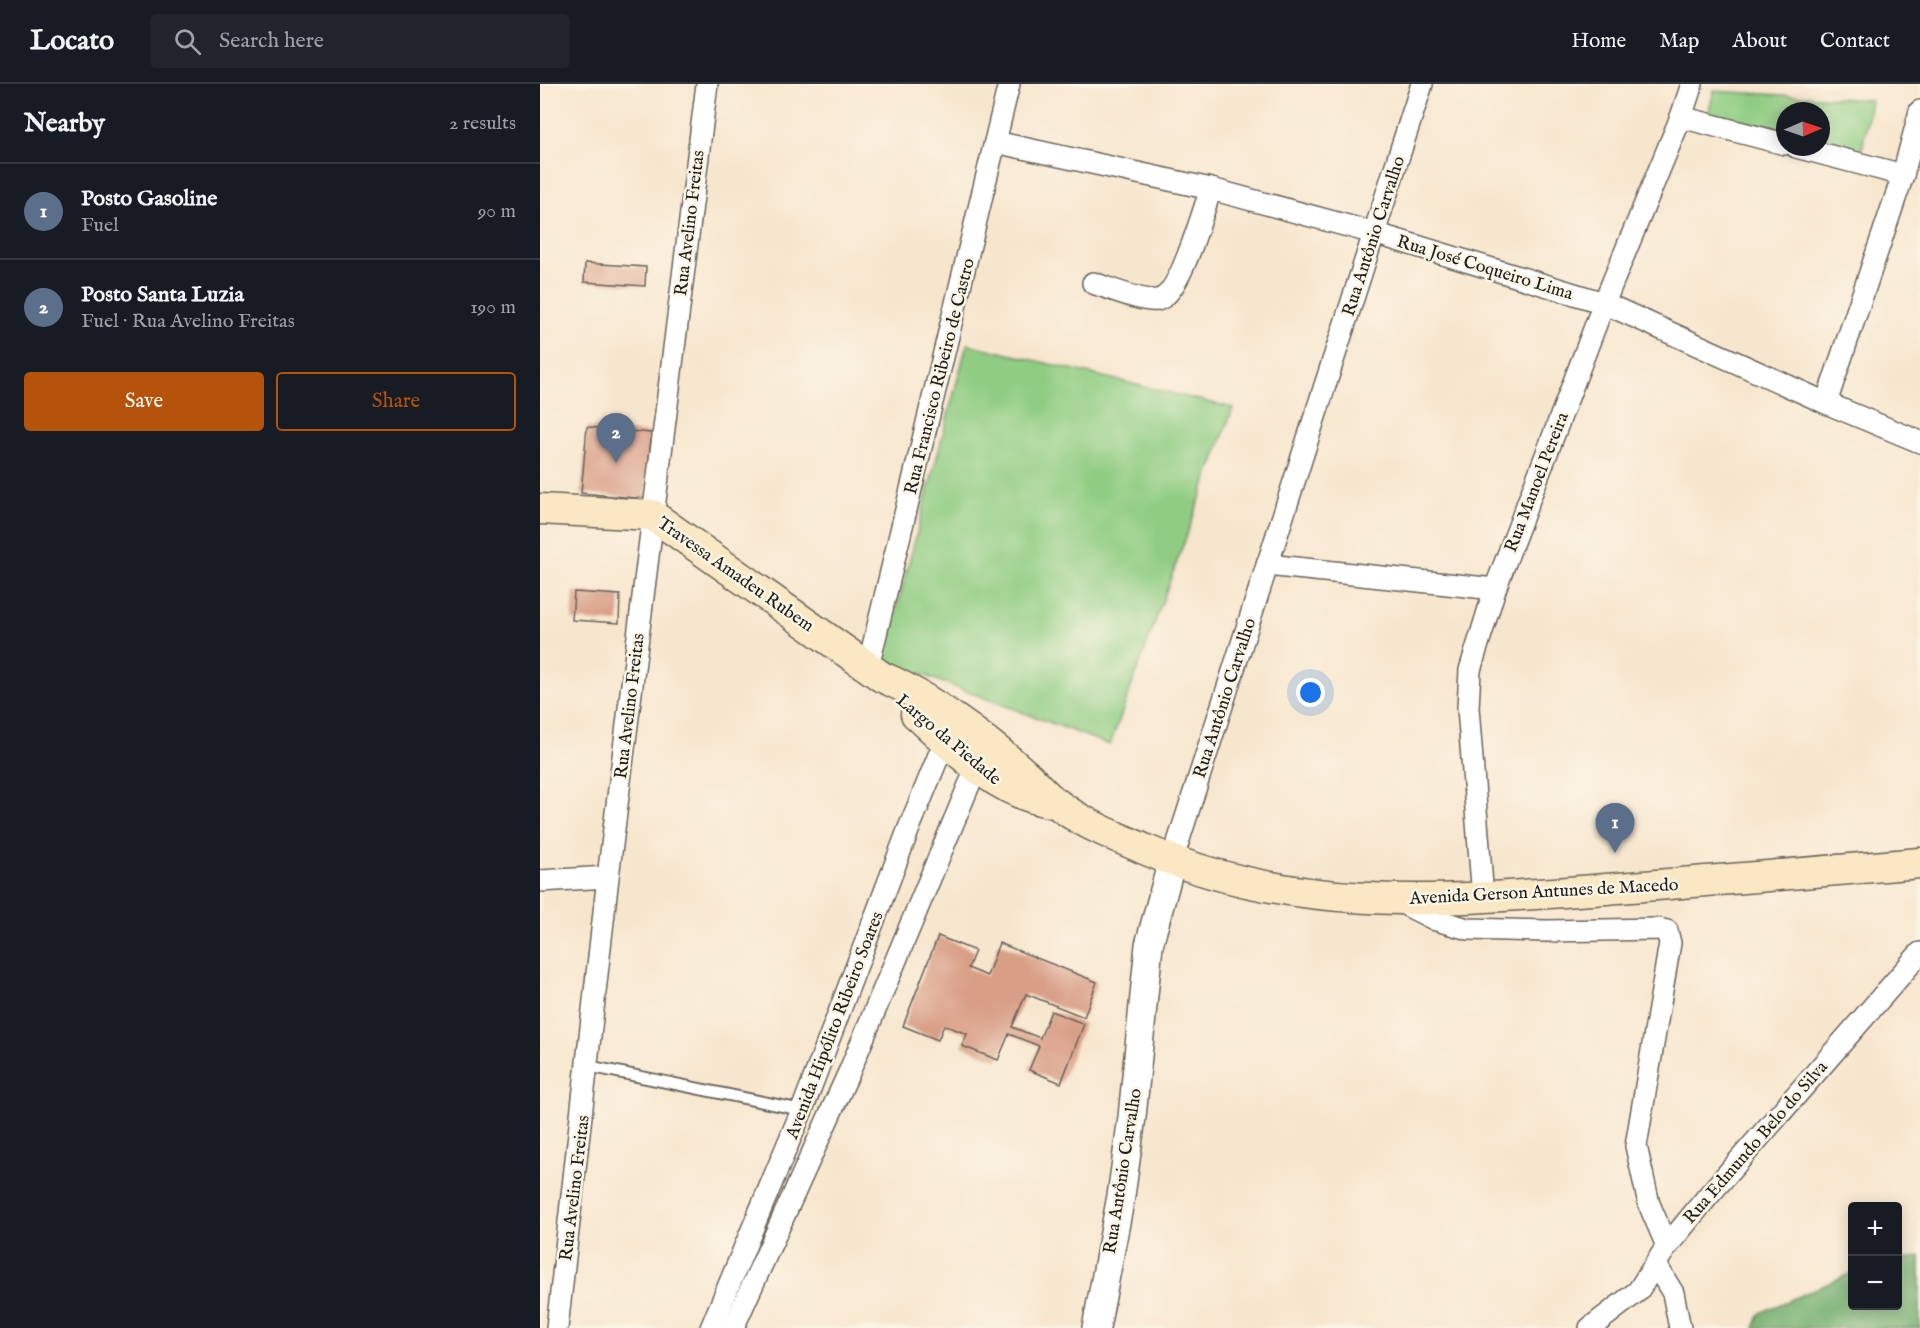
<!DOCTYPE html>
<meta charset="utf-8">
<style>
:root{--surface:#171b24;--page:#20242c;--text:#f1f3f6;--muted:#9ea1a6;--line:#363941;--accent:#b45309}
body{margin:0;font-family:"IM FELL English",serif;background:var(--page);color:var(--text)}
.controls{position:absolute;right:18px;bottom:18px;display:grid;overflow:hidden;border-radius:6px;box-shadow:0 3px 15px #0003}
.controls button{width:54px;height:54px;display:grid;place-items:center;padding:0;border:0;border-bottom:2px solid var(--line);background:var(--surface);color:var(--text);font:30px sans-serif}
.compass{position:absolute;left:1236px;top:18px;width:54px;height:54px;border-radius:50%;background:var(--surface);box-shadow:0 3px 15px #0003;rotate:88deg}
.you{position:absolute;left:771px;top:609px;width:21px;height:21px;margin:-15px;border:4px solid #fff;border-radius:50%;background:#1a73e8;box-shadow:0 0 0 9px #1a73e833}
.badge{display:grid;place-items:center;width:39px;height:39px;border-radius:50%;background:var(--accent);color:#fff;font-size:20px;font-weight:700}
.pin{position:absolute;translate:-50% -50px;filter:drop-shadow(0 2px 3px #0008)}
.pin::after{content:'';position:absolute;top:32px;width:21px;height:18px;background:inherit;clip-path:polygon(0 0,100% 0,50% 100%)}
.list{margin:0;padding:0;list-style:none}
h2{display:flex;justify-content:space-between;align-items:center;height:78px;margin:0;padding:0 24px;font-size:26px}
h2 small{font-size:20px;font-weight:400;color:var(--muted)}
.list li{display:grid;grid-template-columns:39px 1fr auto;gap:18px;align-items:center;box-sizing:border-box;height:96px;padding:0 24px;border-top:2px solid var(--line)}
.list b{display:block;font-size:22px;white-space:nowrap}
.list p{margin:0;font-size:20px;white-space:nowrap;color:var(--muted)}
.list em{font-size:20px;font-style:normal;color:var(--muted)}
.actions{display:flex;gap:12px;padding:18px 24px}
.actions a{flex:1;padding:14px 0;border:2px solid var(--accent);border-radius:6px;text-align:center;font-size:21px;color:var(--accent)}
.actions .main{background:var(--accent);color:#fff}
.icon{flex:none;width:33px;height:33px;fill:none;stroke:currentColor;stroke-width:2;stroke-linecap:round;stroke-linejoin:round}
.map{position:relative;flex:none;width:1380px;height:1244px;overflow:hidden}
header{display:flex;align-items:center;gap:36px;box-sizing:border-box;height:84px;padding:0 30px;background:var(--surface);border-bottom:2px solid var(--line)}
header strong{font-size:28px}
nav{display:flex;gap:33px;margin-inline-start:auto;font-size:21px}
.search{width:420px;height:54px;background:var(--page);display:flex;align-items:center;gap:15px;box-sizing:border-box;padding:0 21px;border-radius:6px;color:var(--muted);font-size:22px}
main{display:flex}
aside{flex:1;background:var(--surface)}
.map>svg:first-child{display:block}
.green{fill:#90cd83;stroke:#567450;stroke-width:1.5}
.forest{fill:#74b071;stroke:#486646;stroke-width:1.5}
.building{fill:#d99e86}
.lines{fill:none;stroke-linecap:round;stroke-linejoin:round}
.service-casing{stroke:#69635a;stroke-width:14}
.minor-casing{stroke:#69635a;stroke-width:24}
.tertiary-casing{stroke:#69635a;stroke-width:30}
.secondary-casing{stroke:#69635a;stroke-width:33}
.service{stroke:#fff;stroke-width:10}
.minor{stroke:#fff;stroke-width:21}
.tertiary{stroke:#fff;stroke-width:27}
.secondary{stroke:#fae7c3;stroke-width:30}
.labels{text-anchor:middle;stroke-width:5;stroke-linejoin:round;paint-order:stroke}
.street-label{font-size:18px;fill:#1c1c1c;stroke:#fcf5e5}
</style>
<header>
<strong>Locato</strong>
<div class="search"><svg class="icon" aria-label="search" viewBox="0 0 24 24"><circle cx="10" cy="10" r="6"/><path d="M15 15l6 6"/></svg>Search here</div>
<nav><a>Home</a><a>Map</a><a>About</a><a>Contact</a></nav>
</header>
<main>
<aside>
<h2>Nearby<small>2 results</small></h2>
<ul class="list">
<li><span class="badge" style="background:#5c6f8a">1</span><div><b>Posto Gasoline</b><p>Fuel</p></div><em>90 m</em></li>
<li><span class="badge" style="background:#5c6f8a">2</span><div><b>Posto Santa Luzia</b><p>Fuel · Rua Avelino Freitas</p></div><em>190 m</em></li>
</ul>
<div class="actions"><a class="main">Save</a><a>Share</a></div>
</aside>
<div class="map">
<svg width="1380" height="1244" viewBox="0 0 1380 1244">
<rect width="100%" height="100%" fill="#fcf5e5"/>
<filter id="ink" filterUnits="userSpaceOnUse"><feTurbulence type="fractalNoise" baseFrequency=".0167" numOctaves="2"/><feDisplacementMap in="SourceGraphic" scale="12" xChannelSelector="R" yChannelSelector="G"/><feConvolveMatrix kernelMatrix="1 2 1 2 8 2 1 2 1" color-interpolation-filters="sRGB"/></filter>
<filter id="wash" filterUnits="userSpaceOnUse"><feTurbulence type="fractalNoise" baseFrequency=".008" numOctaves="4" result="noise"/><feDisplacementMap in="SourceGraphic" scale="24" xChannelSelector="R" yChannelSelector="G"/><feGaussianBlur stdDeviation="1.35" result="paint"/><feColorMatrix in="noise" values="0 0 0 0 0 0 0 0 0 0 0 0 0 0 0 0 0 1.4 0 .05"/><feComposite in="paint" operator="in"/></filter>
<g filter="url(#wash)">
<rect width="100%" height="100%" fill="#f7e6ce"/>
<g class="green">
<polygon points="1174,7 1331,16 1320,77 1281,63 1281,27 1245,27 1245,53 1168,30"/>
<polygon points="427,260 693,324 570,661 343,576"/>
</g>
<polygon class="forest" points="1380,1172 1380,1244 1214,1244 1220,1229 1312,1189 1312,1222 1358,1222 1358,1177"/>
<g id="blocks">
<g class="building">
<polygon points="45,179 106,183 105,202 44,198"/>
<polygon points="47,343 111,349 106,415 41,409"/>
<polygon points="34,508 80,511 79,539 32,536"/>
<polygon points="398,852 435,867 428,884 447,892 459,859 557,898 544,933 486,910 472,943 500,954 511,927 544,940 521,999 489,986 499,962 469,950 458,976 422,962 427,950 404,941 398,956 363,942"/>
</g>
</g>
</g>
<g filter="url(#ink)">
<use href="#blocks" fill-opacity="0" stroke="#69635a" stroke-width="1.5"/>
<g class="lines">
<g class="service-casing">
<polyline id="service" points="48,982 262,1026"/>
</g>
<g class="minor-casing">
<g id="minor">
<polyline points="1141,33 1245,60"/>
<polyline points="455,58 671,105 834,149 1064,219 1286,319 1380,358"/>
<polyline points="1256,63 1363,91"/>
<path d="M553,199C569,204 602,218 617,216C640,213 663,126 671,105"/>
<polyline points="1286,319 1363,91 1380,27"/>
<polyline points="727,481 955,505"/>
<polyline points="328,583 469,0"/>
<polyline points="632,777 882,0"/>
<polyline points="0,797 68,793"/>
<polyline points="943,814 928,624 930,586 955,505 1064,219 1141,33 1152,0"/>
<polyline points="860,818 896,836 928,845 1007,847 1118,845 1127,847 1130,859 1096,1062 1109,1120 1127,1162"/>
<polyline points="1116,1181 1133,1209 1140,1244"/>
<polyline points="17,1244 68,793 167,0"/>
<polyline points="171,1244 262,1026 369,744 399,671 413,648"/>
<polyline points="193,1244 310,986 429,701 443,673"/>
<polyline points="1050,1244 1098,1207 1127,1162 1169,1111 1380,869"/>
</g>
</g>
<g class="tertiary-casing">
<polyline id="tertiary" points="556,1244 581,1112 592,1033 609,861 632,777"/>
</g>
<g class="secondary-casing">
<g id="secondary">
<path d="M0,425L112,431L342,593C386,611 448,657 484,689C495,698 504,711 516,719C541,739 575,752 604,765C758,831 904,817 1066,805C1171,797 1275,788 1380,779"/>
<path d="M376,630C415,665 455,708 509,718"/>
</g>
</g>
<use href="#service" class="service"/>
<use href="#minor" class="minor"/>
<use href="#tertiary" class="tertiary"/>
<use href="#secondary" class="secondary"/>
</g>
</g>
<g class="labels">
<g class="street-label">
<text transform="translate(149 139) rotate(-83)" y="6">Rua Avelino Freitas</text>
<text transform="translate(833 152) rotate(-72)" y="6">Rua Antônio Carvalho</text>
<text transform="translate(945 183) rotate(17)" y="6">Rua José Coqueiro Lima</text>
<text transform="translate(399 292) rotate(-76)" y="6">Rua Francisco Ribeiro de Castro</text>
<text transform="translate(996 398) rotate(-69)" y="6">Rua Manoel Pereira</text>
<text transform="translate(196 490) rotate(35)" y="6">Travessa Amadeu Rubem</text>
<text transform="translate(684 614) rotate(-72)" y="6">Rua Antônio Carvalho</text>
<text transform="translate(89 622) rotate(-83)" y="6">Rua Avelino Freitas</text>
<text transform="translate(409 655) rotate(40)" y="6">Largo da Piedade</text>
<text transform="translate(1004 807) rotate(-3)" y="6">Avenida Gerson Antunes de Macedo</text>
<text transform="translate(294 941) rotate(-69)" y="6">Avenida Hipólito Ribeiro Soares</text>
<text transform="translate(1215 1058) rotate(-49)" y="6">Rua Edmundo Belo do Silva</text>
<text transform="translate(582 1087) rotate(-81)" y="6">Rua Antônio Carvalho</text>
<text transform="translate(34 1104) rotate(-83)" y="6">Rua Avelino Freitas</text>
</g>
</g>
</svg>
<div class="controls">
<button>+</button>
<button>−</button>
</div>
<svg class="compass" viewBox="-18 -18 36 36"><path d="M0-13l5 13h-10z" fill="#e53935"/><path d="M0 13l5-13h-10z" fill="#9ea1a6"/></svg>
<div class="you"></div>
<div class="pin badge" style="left:1075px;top:769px;background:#5c6f8a">1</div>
<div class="pin badge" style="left:76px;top:379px;background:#5c6f8a">2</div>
</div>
</main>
